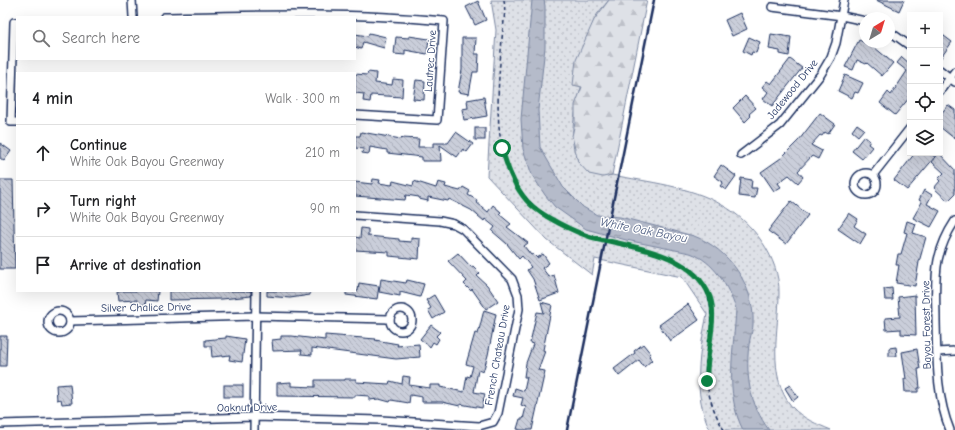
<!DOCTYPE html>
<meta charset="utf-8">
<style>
:root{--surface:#fff;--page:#f6f6f6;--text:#202124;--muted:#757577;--line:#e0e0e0}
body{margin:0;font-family:"Comic Neue",sans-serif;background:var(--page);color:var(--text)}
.controls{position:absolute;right:12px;top:12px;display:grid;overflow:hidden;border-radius:0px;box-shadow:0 4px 16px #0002}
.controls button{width:36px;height:36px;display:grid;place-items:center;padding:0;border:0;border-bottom:1px solid var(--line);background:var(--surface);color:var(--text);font:20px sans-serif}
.compass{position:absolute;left:859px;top:12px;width:36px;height:36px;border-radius:50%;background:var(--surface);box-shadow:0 4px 16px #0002;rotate:38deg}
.stop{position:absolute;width:12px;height:12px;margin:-9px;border:3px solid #0b8043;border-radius:50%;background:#fff}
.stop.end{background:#0b8043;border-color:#fff;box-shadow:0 1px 4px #0008}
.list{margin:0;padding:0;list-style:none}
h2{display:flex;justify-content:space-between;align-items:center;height:52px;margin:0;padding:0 16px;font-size:17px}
h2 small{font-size:13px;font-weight:400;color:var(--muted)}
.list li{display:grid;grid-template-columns:26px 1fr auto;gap:12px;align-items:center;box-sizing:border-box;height:56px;padding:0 16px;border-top:1px solid var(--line)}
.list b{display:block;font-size:15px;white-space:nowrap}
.list p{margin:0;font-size:13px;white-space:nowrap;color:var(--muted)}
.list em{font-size:13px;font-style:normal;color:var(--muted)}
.icon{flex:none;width:22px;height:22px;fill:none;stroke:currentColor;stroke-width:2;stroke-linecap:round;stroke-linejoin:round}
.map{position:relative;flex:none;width:955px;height:430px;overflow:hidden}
.search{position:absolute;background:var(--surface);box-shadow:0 4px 16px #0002;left:16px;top:16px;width:340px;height:44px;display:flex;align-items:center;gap:10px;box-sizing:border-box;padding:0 14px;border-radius:0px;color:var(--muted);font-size:15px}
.panel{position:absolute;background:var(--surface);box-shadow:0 4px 16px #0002;left:16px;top:72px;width:340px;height:220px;border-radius:0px}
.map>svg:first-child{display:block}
.grass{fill:url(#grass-dots);stroke:#7c88a2}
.forest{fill:url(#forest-firs);stroke:#7c88a2}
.water{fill:url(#water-ripples);stroke:#77839f}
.building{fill:url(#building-back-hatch);stroke:#1b2f5e}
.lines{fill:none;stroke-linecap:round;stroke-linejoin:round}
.minor-casing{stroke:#1b2f5e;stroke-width:10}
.path{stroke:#1b2f5e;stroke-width:1.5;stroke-dasharray:4 3;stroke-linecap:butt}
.minor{stroke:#fff;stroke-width:7}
.rail{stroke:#1b2f5e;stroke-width:2.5}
.route{stroke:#0b8043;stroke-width:5}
.labels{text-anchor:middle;stroke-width:3;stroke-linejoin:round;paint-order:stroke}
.street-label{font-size:11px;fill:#1b2f5e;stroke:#fff}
.water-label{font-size:12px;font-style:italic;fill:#49597e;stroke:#fff}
</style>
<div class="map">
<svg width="955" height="430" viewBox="0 0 955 430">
<defs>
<pattern id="grass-dots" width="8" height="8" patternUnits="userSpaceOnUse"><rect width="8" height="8" fill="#dee1e7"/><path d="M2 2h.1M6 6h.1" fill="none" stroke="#bec1c9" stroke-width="1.8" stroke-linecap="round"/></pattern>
<pattern id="forest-firs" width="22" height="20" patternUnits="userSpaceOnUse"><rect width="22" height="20" fill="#dee1e7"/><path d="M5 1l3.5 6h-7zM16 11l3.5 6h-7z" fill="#bec1c9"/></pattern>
<pattern id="water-ripples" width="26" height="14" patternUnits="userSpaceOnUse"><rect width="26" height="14" fill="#b5bbca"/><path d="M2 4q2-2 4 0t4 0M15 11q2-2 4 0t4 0" fill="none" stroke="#9298a7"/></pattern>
<pattern id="building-back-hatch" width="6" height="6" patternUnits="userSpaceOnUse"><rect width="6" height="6" fill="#caceda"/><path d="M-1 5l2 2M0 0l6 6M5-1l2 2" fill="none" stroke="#adb1be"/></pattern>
</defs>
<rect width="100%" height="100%" fill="#fff"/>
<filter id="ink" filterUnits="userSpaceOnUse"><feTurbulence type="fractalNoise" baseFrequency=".025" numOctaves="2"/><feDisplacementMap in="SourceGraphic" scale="8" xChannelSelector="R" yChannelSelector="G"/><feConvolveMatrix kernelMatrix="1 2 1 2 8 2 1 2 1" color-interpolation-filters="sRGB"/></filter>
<g filter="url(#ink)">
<path class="grass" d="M491,0H609C604,6 597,13 594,20C589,32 587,61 584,74C579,102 561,145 584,168C592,176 601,177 612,175C648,182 690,186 722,205C752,221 780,258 779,293C779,329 766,376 792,407C803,419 817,424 831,430H710C692,391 699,354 707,314L682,277L595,259L592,275L547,240L487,176L496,30Z"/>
<polygon class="forest" points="609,0 647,0 612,175 603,177 589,174 578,162 572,136 575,123 575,105 582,87 573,85 576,60 594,20"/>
<path class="water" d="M532,0H544L545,6V47L538,110L540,147L563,187L583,207L597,215L620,217L694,236C729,249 755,286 753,324C753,329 751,334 750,339C747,354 747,373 750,388C753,403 760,418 769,430H743C724,393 734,349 736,309C728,286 714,261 690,253L626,240L586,229L555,207L545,195L532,175L523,149L521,119Z"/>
<g class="building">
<polygon points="876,0 904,0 899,11"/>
<polygon points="478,1 486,20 475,25 466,7"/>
<polygon points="740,13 747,29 732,36 725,20"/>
<polygon points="369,33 386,37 384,48 363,42 361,49 355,47 355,34 368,36"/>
<polygon points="940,33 952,42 940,59"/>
<polygon points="771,34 791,37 789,56 780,54 780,51 769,49"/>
<polygon points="409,36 429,39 427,54 405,50 405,55 394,54 396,37 409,38"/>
<polygon points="749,37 760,42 756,53 752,52 751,55 743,51"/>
<polygon points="462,38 476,38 475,54 479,54 478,72 473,72 469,94 458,92 462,70"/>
<polygon points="859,40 874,47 893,63 882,76 867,63 866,64 857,60 853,70 845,67"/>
<polygon points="902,57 910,64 910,97 895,115 880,103 888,92 891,95 907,71 897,63"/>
<polygon points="790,59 802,68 772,106 763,99 768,92 762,87 767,81 771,84"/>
<polygon points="368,72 376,73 375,83 392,85 393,79 403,80 402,97 371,95 370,102 363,101 364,94 355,93 355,74 367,75"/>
<polygon points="845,75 863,83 858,93 855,92 852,98 838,91"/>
<polygon points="416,80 425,81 424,100 413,99"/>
<polygon points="745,96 756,108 749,114 751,116 745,122 733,108"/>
<polygon points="484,97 487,116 464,120 462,109 468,108 467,100"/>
<polygon points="948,105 955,110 955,139 940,127 940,115"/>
<polygon points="820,113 835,124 828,134 825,132 822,136 820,135 811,145 822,151 818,159 812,156 798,171 803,177 798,183 789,175 778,183 781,187 774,191 761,172 781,158 799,140"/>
<polygon points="857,124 864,129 858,136 852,131"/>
<rect x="475" y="128" width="10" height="12"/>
<polygon points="361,132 401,139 402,138 419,139 418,147 433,147 433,143 448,143 456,132 473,144 467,152 463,149 457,157 440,145 441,161 422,161 422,157 387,153 387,150 370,147 369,154 362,153 363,149 355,148 355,136 360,136"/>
<polygon points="864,136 870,141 868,144 872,147 862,159 852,151"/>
<polygon points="0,143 11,151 4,161 0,158"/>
<polygon points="915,153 929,153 935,157 907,190 894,180"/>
<polygon points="939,153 955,170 955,194 948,201 934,188 940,181 938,179 944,173 932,162"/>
<polygon points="721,165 736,176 726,190 720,186 723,182 714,176"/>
<polygon points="741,178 752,180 751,188 757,188 755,198 739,196"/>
<polygon points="373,179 380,180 379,183 392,185 393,181 413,186 414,181 436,188 438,182 446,184 445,187 460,191 463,187 470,191 468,195 477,200 476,202 488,212 493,205 501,212 499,214 511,224 507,227 528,243 524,246 531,255 533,254 537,258 543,254 549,263 542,268 549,277 554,275 559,293 540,300 533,279 527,270 531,267 522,256 519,259 507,244 492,231 495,227 485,219 484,221 471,210 449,199 448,201 428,197 428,201 419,199 419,197 406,195 405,200 355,196 355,182 372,184"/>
<polygon points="0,180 13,180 15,269 0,269"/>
<polygon points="924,190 932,195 927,204 940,211 931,227 913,218 922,202 919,200"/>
<polygon points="791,201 808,215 786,244 768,231"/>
<polygon points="849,213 858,219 854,226 866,234 860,244 838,229"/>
<polygon points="907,221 916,224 913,233 926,237 919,262 915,286 896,283 899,265 896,265 898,254 901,254 907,233 904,232"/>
<polygon points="361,228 368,229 368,236 399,239 399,241 411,242 411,238 420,239 419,259 389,256 389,252 355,250 355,237 360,238"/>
<polygon points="458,253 471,267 473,266 480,273 477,276 487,285 498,301 486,309 472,289 471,291 464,284 467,281 448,261"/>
<polygon points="381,279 406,283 407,280 424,284 420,297 400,292 400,296 379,292"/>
<polygon points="359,283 379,286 377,299 346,295 346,291 358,291"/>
<polygon points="892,288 893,300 885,300 884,289"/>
<polygon points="124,291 158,291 157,301 146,300 145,305 136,304 137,300 118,301 117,292"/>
<polygon points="169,291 251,291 251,296 222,299 169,300"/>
<polygon points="267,291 310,291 310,295 290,298 267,296"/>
<polygon points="434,295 444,312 433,319 428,310 431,308 426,300"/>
<polygon points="915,295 916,335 901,334 901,329 886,330 885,318 900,317 898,297"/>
<polygon points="541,302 552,305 543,350 545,351 538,370 545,371 532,430 521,430 517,429 520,419 523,419 526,407 521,405 523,398 513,396 515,388 524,391 527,377 524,377 526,363 533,344 530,343 537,312 544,313"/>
<polygon points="688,304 699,320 670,341 659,325"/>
<polygon points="484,310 496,314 488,355 483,372 478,370 474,392 485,394 482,408 460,404 460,406 442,402 422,402 422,397 410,395 409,403 391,400 390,402 379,399 369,400 369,396 355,395 355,397 277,396 277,383 291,382 291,386 315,387 315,380 345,380 345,379 356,379 356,382 389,384 390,381 402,384 403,376 410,377 409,385 430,388 430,385 440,385 440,387 464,392 467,376 470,377 473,366 466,364 475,333 478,334"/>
<polygon points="431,325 440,332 436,336 439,339 436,344 433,342 430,347 420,339"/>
<polygon points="325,335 376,339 375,340 398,344 397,346 419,344 420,357 396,359 312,348 312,355 301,354 302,350 273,351 272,340 281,339 281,336 292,336 325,340"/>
<polygon points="0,336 7,336 6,366 0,366"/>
<polygon points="226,336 245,339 242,362 229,360 230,355 212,357 211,346 205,346 205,340 226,338"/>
<polygon points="643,344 651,354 649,356 652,360 644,367 639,360 619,376 614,369 635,353 634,351"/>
<polygon points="896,347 897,356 889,356 889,348"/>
<polygon points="917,349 920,369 918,369 920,388 918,388 918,392 905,392 904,379 906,379 902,352"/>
<polygon points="70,384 72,403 62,404 61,399 57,400 56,385"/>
<rect x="224" y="385" width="19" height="12"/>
<polygon points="790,385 798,397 793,401 785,388"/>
</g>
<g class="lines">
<g class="minor-casing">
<g id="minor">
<polyline points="132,0 133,17"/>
<polyline points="772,7 842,16 865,21"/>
<path d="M164,17C257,15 351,12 444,21L437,120L355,115"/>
<polyline points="17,22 14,22 11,122 17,122"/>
<polyline points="889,31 910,46"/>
<polyline points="940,70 955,82"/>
<polyline points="940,91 955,71"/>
<polyline points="741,155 780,125 821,74 831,57 836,43 844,0"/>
<circle cx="866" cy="184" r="11"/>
<polyline points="873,175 910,128"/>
<circle cx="401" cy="320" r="11"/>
<circle cx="59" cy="322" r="11"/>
<polyline points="70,321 255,316 390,319"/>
<polyline points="937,352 955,351"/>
<polyline points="0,424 254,417 381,420 479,426 493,422 498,413 519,309 518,295 512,279 463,229 454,224 440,221 355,215"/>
<polyline points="254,430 256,291"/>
<path d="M950,430C936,396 937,358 936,321C936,301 934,280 938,260C941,247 947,233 955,221"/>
</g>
</g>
<path class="path" d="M504,0C506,13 503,26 502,39C499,75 495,112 502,148C512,197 543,220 588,236C612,244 637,246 661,255C676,261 690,266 699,279C720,306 708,335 706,366C705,388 713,412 724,430"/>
<use href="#minor" class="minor"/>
<polyline class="rail" points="567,430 654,0"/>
</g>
</g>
<g class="lines" filter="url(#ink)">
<path class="route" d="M502,148C507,168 515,189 530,204C542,216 574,232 591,237C631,247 693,252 710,297C718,319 705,355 707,381"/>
</g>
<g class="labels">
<g class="street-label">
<text transform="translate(430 61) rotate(-86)" y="4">Lautrec Drive</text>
<text transform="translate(792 89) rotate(-51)" y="4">Jadewood Drive</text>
<text transform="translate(146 307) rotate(-1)" y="4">Silver Chalice Drive</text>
<text transform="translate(926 325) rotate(-91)" y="4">Bayou Forest Drive</text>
<text transform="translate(497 355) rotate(-80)" y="4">French Chateau Drive</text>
<text transform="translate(247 407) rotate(-1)" y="4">Oaknut Drive</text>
</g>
<g class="water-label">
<text transform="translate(644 230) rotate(11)" y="4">White Oak Bayou</text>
</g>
</g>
</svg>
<div class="controls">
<button>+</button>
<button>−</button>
<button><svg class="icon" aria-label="locate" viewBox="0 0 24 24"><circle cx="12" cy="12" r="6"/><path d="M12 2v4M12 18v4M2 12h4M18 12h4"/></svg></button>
<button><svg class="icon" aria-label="layers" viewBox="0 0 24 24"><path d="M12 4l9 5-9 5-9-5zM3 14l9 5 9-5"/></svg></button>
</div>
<svg class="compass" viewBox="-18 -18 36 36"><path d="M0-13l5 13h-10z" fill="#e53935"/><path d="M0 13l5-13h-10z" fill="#757577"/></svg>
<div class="stop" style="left:502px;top:148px"></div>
<div class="stop end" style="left:707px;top:381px"></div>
<div class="search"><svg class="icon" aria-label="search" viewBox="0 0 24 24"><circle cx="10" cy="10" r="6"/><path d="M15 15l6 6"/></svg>Search here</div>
<section class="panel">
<h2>4 min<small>Walk · 300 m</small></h2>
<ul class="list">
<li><svg class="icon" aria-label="ahead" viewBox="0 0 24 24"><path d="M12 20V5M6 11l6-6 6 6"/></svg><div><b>Continue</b><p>White Oak Bayou Greenway</p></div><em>210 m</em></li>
<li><svg class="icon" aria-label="right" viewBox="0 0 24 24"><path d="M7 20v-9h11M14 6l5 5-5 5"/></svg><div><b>Turn right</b><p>White Oak Bayou Greenway</p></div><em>90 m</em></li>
<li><svg class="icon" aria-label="arrive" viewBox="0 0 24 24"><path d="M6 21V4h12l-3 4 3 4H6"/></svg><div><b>Arrive at destination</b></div></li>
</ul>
</section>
</div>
